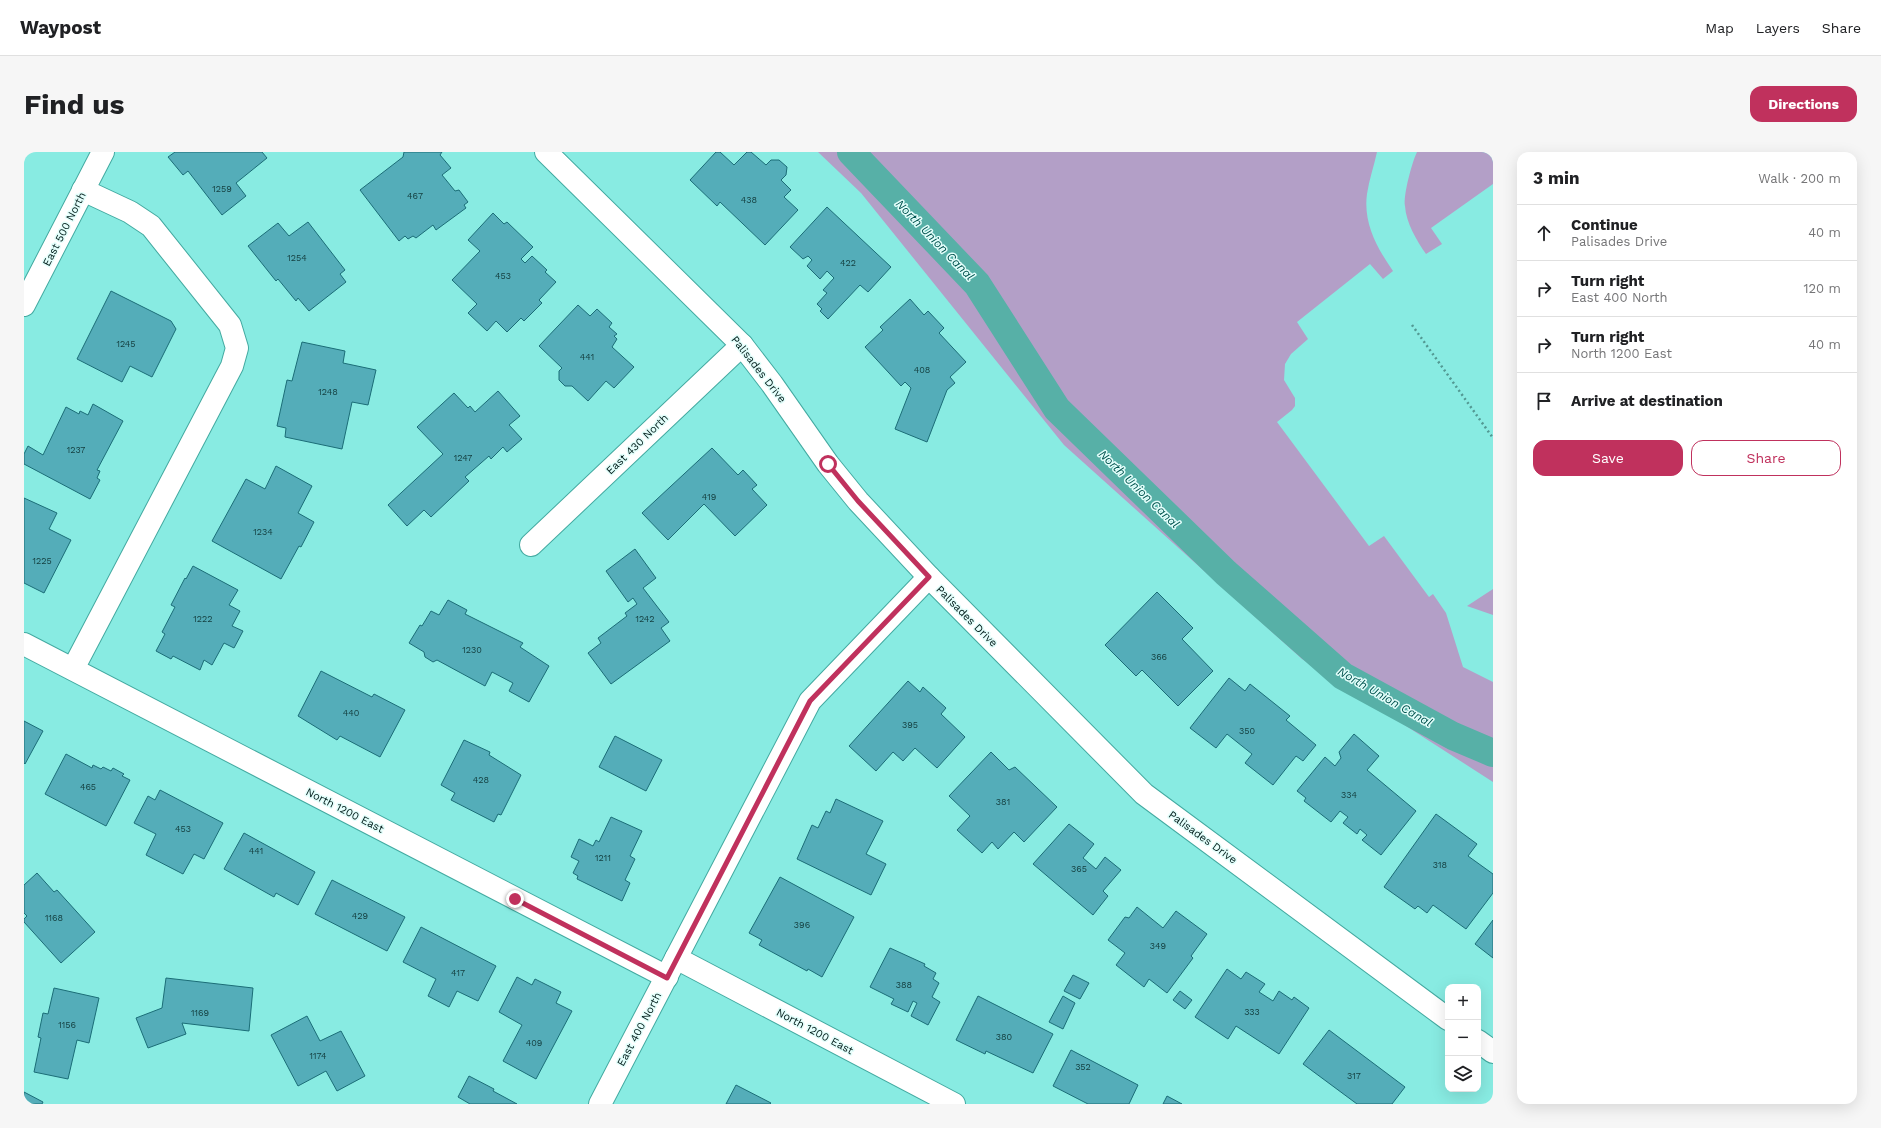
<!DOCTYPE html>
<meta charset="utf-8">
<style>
:root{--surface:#fff;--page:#f6f6f6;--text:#202124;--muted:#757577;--line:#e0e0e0;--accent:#c0315d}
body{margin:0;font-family:"Work Sans",sans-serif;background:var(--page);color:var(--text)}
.controls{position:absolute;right:12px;bottom:12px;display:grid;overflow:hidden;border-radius:8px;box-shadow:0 4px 16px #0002}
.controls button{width:36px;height:36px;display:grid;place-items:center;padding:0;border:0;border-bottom:1px solid var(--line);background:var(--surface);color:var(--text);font:20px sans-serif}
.stop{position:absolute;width:12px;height:12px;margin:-9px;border:3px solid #c0315d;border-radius:50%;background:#fff}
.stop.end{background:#c0315d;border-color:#fff;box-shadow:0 1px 4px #0008}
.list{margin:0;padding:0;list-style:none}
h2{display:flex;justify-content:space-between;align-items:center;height:52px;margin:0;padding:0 16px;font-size:17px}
h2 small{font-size:13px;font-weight:400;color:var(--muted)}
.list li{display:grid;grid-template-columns:26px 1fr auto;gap:12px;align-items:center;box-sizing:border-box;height:56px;padding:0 16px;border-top:1px solid var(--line)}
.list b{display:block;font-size:15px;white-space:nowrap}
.list p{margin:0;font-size:13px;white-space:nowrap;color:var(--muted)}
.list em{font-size:13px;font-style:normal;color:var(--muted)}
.actions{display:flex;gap:8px;padding:12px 16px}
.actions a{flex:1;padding:9px 0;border:1px solid var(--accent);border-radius:12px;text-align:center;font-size:14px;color:var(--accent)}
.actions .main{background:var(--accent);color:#fff}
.icon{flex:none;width:22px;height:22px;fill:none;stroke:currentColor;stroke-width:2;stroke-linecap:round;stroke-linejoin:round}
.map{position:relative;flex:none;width:1469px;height:952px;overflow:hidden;border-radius:12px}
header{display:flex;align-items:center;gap:24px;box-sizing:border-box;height:56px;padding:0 20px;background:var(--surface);border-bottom:1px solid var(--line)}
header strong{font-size:19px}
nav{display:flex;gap:22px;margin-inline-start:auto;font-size:14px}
.intro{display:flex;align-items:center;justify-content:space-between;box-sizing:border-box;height:96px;padding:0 24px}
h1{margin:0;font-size:28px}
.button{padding:10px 18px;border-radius:12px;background:var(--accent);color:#fff;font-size:14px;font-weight:700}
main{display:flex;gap:24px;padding:0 24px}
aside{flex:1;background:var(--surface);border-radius:12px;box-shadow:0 4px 16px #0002}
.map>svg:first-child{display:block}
.green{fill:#b39fc7}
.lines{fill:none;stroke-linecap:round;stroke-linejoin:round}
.canal{stroke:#57b0a7;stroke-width:28}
.building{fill:#54adb9;stroke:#1b6d77}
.minor-casing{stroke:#43aaa1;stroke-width:24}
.path{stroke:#529892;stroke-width:2.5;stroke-dasharray:2 3;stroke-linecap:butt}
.minor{stroke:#fff;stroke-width:22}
.route{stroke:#c0315d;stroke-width:5}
.labels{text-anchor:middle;stroke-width:3;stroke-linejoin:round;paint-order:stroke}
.number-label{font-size:9px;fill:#154041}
.street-label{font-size:11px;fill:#001b19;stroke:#e3fefb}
.water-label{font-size:12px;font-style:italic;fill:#00534e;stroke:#e3fefb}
</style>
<header>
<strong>Waypost</strong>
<nav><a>Map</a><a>Layers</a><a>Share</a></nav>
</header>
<div class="intro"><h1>Find us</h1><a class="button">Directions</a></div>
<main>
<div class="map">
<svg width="1469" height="952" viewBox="0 0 1469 952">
<rect width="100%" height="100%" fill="#88ebe2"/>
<g class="green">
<path d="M794,0H1353C1350,14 1345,28 1343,42C1339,71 1353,96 1369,119L1359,127L1346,112L1273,170L1284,187L1267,202L1261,212L1260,228L1271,246V254L1268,258L1253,270L1345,394L1360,384L1405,445L1409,442L1422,461L1439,515L1469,530V630L1278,507L1040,293L837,41Z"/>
<path d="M1393,0H1469V32L1407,76L1418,92L1402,102C1393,89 1382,71 1381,54C1379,44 1388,10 1393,0Z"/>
<polygon points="1469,437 1469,463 1443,454"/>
</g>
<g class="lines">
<polyline class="canal" points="827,0 953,132 1033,257 1202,421 1319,524 1429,584 1469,601"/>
</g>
<g class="building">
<polygon points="151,0 238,0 243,6 212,31 222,44 198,63 164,19 159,23 144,5"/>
<polygon points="380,0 418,0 416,3 427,16 418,23 431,39 435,38 444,50 440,53 442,56 412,78 409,73 392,86 389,84 384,87 381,84 375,89 336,38 379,5"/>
<polygon points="692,0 696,0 710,13 723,0 727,0 742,13 747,8 755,8 763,15 762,23 757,28 767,38 760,45 774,58 741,93 696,50 693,54 666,28"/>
<polygon points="803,55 867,115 844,140 836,133 804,167 796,159 798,157 793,152 803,141 799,138 810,126 803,119 796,127 783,114 788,108 784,104 779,107 766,95"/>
<polygon points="469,61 480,72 483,70 509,95 497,107 501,111 508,104 523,118 521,120 532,130 515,148 518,151 500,169 497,166 483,180 472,169 463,179 444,161 453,152 428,128 456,99 444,88"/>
<polygon points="284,70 321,118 316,122 322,130 285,159 274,146 272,149 254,127 252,129 224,94 254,71 265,84"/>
<polygon points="87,139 147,169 152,177 128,225 106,214 98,230 53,207"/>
<polygon points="886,147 900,163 904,159 920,176 915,181 942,210 926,225 931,231 923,238 903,290 871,277 887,236 881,230 877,234 841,195 859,178 856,175"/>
<polygon points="554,153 566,164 573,157 588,171 585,175 593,182 590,184 593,187 588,195 610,215 590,236 582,229 564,249 548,234 541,234 535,228 535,219 538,216 515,194"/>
<polygon points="278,190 321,199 319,211 352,218 344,253 328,250 318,297 261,285 262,276 253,274 263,228 268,229"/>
<polygon points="474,239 496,264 485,273 498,287 483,300 479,295 467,307 465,304 441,325 445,329 407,365 400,358 383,374 364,353 419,302 393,275 430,241 444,256 446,254 451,260"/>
<polygon points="69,252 99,269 73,318 76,319 73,326 76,328 66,347 0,312 0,302 4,294 19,303 42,255 55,262 56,259 64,263"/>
<polygon points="688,296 714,323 719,318 733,333 728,337 743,353 711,384 680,352 644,388 618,361"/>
<polygon points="252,314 288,334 274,361 290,370 277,395 275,394 257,427 188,389 222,327 241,337"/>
<polygon points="0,346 33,361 25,377 47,388 20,441 0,431"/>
<polygon points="611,397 632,426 619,436 645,470 637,476 646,489 587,532 564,501 577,491 574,486 603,464 601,461 613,452 609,446 604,450 582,419"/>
<polygon points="169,414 214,438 205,453 216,459 208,474 219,479 210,496 200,491 188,513 180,508 176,518 149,504 147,507 132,499 141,482 138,480 151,455 147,453 161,426 162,427"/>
<polygon points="1133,440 1169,476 1158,487 1189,519 1154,554 1118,518 1112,524 1081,493"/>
<polygon points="424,448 443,458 441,462 499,491 496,495 525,514 505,550 485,539 489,531 468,520 461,534 413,508 409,510 401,505 400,500 385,491 396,473 398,474 407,459 415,463"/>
<polygon points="297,519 348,545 350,542 381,558 356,605 316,584 313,588 274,564"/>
<polygon points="1205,526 1221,539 1226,532 1266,564 1262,568 1292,593 1279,609 1272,604 1249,633 1221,611 1228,602 1203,582 1192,596 1166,576"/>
<polygon points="884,529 896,540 899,535 922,556 917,562 941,585 913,616 891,596 879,609 869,600 852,619 825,594"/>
<polygon points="0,569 19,579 1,612 0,611"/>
<polygon points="1330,582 1355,604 1343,618 1392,659 1357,703 1338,688 1343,683 1336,677 1333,682 1319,671 1324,665 1316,659 1307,670 1280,649 1282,646 1273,639 1301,605 1311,614 1317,606 1315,600"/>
<polygon points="591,584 638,608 622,639 575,615"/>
<polygon points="440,588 466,600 465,603 497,623 477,663 474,662 470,670 427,648 431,641 417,633"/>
<polygon points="967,600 985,618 991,615 1033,655 1000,690 990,680 974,697 968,690 958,701 933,678 946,664 925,644"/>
<polygon points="42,602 68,616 69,613 77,617 79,615 87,619 89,616 100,622 98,624 106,628 82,674 21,642"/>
<polygon points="136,638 199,671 180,707 170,702 159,722 122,703 132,682 110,671 124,644 131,648"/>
<polygon points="812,647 859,669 842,702 862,712 847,743 773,707 788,673 794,676 802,659 806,661"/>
<polygon points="1412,662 1453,692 1444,704 1469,722 1469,741 1442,777 1409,753 1403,761 1394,754 1391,757 1360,735"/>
<polygon points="587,665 618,679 606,704 611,707 601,728 606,731 598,749 553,727 554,724 549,721 555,709 547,705 555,687 569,694 572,688 575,690"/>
<polygon points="1045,672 1070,692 1059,706 1072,717 1081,705 1097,718 1079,739 1084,744 1069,763 1009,712"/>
<polygon points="220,681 291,720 274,753 252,741 250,745 200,717"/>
<polygon points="13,721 30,740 33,738 71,780 37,811 0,770 0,767 3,764 0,761 0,733"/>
<polygon points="756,725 830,765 798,825 784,817 783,819 735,793 738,788 725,781"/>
<polygon points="308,728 381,765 363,799 291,762"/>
<polygon points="1113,755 1139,776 1152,759 1183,782 1167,804 1169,806 1143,841 1125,827 1120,835 1092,813 1101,801 1084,788 1101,765 1105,766"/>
<polygon points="1469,768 1469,806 1451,792"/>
<polygon points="397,775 472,814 454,849 433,839 425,855 404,844 412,827 379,810"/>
<polygon points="866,796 901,812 900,814 912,821 909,827 915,831 908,845 916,850 904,873 887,864 893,851 889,849 884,860 867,852 870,847 846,835"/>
<polygon points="1203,817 1217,827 1222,820 1241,832 1235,840 1249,849 1255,839 1268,848 1270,845 1285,856 1255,902 1212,874 1204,887 1171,865"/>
<polygon points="1049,823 1065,831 1056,847 1040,839"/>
<polygon points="493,825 508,833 511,827 537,840 532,851 548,859 512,927 479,909 498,873 475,860"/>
<polygon points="142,826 229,836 225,879 158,871 162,882 124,896 112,866 138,856"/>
<polygon points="30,836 75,846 65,891 53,888 44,927 10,920 17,886 14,885 19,861 24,862"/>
<polygon points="1156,839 1168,848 1161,857 1149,848"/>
<polygon points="954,844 1029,882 1009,921 962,899 961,902 932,888"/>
<polygon points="1039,844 1051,851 1039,877 1025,870"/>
<polygon points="283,864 296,889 317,879 341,924 313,939 302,919 274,934 247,883"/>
<polygon points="1305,878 1381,935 1368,952 1333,952 1279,912"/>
<polygon points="1047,898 1114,933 1105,952 1064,952 1029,934"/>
<polygon points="445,924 470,937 469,939 493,952 446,952 434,945"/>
<polygon points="712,933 747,951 746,952 702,952"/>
<polygon points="0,940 19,950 18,952 0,952"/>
<polygon points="1143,944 1158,952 1139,952"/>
</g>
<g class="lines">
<g class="minor-casing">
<g id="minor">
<polyline points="522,0 718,193 748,232 804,312 834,349 905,425 1120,642 1424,867"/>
<polyline points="0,153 79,0"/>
<polyline points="507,393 718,193"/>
<polyline points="0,492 643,825"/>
<polyline points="49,517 208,214 213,196 206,173 127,74 106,60 59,38"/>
<polyline points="652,806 930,952"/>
<polyline points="1454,889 1469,900"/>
<polyline points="576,952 786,549 905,425"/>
</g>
</g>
<polyline class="path" points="1388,173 1469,286"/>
<use href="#minor" class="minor"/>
</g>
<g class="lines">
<polyline class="route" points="491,747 643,826 786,549 905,425 834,349 804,312"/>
</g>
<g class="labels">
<g class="number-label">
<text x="198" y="40">1259</text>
<text x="391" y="47">467</text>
<text x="725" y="51">438</text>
<text x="273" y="109">1254</text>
<text x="824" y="114">422</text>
<text x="479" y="127">453</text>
<text x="102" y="195">1245</text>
<text x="563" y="208">441</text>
<text x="898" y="221">408</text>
<text x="304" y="243">1248</text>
<text x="52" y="301">1237</text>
<text x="439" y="309">1247</text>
<text x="685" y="348">419</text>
<text x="239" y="383">1234</text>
<text x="18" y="412">1225</text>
<text x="179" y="470">1222</text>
<text x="621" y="470">1242</text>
<text x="448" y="501">1230</text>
<text x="1135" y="508">366</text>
<text x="327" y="564">440</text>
<text x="886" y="576">395</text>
<text x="1223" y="582">350</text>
<text x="457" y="631">428</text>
<text x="64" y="638">465</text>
<text x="1325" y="646">334</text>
<text x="979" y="653">381</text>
<text x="159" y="680">453</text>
<text x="232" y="702">441</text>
<text x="579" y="709">1211</text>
<text x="1416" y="716">318</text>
<text x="1055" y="720">365</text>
<text x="336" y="767">429</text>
<text x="30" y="769">1168</text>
<text x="778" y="776">396</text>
<text x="1134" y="797">349</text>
<text x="434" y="824">417</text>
<text x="880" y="836">388</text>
<text x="1228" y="863">333</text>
<text x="176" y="864">1169</text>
<text x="43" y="876">1156</text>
<text x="980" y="888">380</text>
<text x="510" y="894">409</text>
<text x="294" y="907">1174</text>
<text x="1059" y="918">352</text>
<text x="1330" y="927">317</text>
</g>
<g class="street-label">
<text transform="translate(40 77) rotate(-63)" y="4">East 500 North</text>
<text transform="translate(735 217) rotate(52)" y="4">Palisades Drive</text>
<text transform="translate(613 292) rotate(-44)" y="4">East 430 North</text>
<text transform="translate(943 464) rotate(45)" y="4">Palisades Drive</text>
<text transform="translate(321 658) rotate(27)" y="4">North 1200 East</text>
<text transform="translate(1179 685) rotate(36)" y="4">Palisades Drive</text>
<text transform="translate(615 877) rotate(-62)" y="4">East 400 North</text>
<text transform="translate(791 879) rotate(28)" y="4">North 1200 East</text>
</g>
<g class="water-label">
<text transform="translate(911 88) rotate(46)" y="4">North Union Canal</text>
<text transform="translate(1115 337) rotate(44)" y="4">North Union Canal</text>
<text transform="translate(1361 545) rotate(30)" y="4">North Union Canal</text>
</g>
</g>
</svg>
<div class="controls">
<button>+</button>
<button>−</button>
<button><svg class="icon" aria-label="layers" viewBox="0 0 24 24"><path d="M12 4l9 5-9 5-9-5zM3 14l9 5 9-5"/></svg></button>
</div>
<div class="stop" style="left:804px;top:312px"></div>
<div class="stop end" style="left:491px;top:747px"></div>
</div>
<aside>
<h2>3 min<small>Walk · 200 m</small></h2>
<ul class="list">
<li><svg class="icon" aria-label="ahead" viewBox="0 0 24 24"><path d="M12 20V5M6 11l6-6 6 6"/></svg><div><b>Continue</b><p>Palisades Drive</p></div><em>40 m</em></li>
<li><svg class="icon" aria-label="right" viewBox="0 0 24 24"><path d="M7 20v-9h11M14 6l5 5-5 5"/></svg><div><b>Turn right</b><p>East 400 North</p></div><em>120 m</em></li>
<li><svg class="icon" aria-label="right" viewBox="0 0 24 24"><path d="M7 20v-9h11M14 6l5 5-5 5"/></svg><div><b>Turn right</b><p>North 1200 East</p></div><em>40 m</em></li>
<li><svg class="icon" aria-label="arrive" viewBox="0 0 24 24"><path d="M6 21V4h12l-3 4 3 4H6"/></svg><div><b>Arrive at destination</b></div></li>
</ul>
<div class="actions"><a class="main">Save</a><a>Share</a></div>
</aside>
</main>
